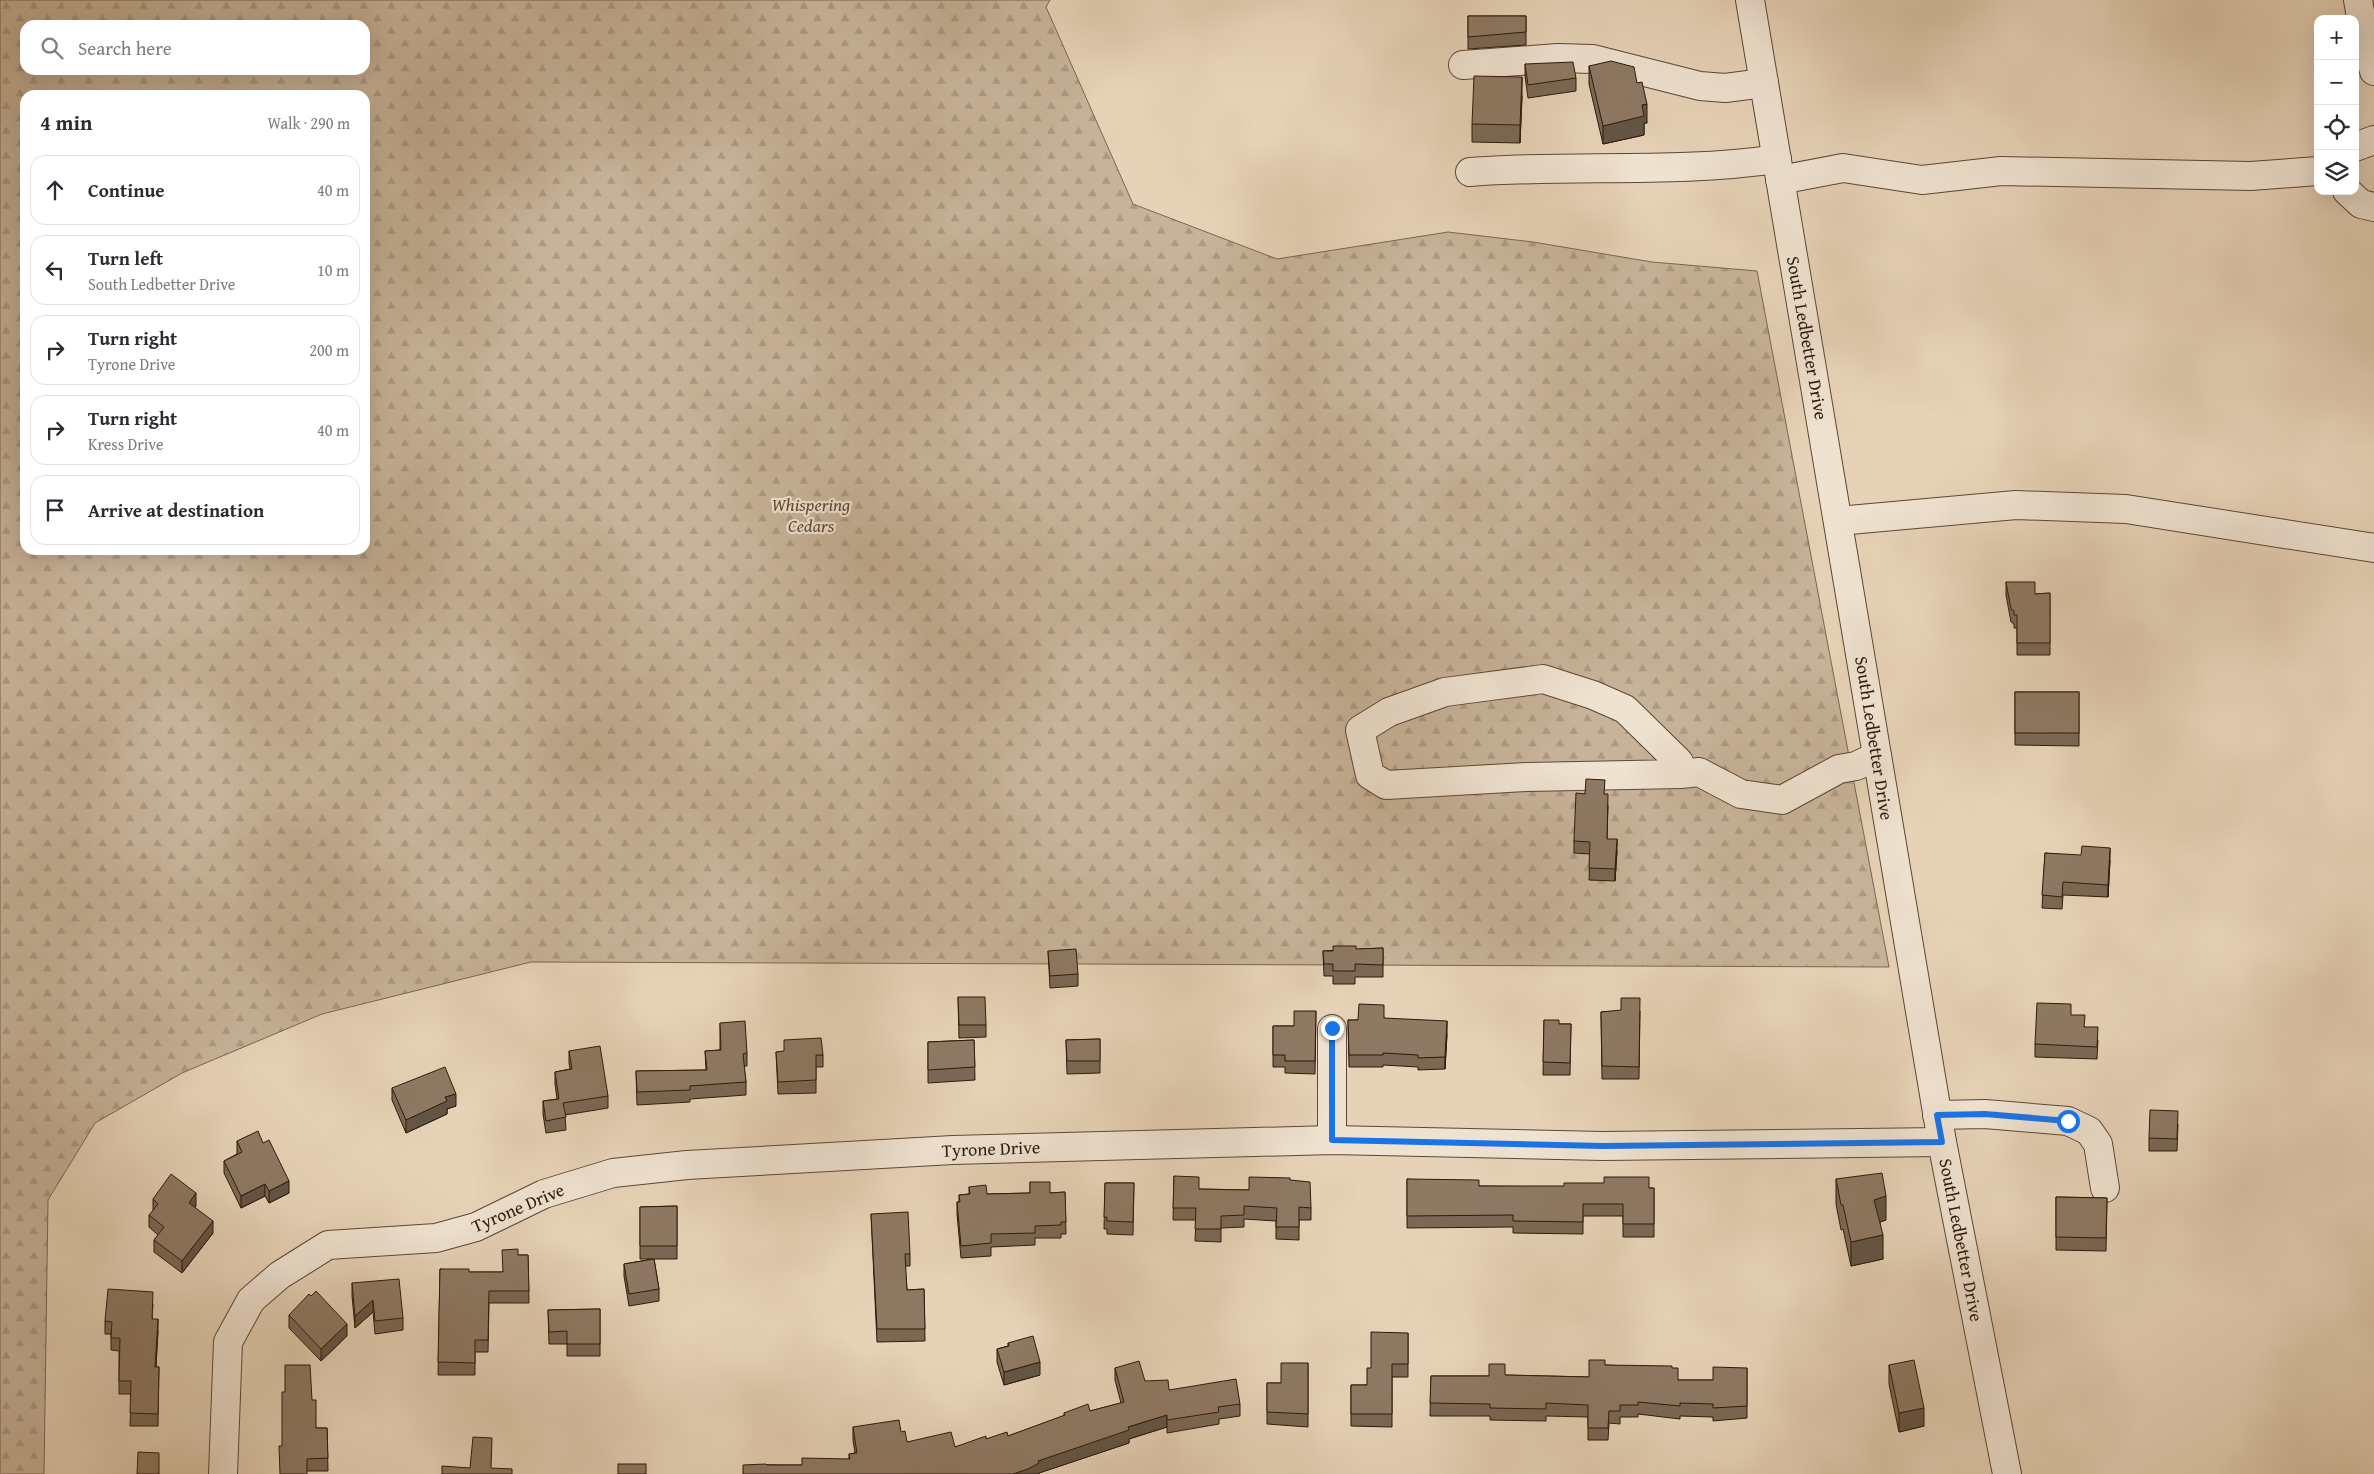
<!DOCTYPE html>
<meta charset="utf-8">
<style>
:root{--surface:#fff;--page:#f2f2f3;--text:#2b2b33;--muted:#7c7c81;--line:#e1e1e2}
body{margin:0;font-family:"Gentium Book Plus",serif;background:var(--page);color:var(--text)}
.controls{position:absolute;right:15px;top:15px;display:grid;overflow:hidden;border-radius:10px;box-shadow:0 5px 20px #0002}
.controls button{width:45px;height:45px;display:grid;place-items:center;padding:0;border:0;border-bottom:1px solid var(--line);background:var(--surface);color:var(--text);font:25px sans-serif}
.stop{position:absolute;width:15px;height:15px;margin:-11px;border:4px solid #1a73e8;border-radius:50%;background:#fff}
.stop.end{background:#1a73e8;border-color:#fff;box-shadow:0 1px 5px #0008}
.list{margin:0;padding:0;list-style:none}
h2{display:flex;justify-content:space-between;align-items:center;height:65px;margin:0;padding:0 20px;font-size:21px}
h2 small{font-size:16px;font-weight:400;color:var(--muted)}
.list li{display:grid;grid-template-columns:32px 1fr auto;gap:15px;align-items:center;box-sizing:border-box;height:70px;margin:0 10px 10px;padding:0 10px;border:1px solid var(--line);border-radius:15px}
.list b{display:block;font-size:19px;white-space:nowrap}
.list p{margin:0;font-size:16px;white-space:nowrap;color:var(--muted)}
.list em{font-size:16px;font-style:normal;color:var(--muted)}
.icon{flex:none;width:28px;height:28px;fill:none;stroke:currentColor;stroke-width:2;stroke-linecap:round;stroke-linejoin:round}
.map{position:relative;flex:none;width:2374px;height:1474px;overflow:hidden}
.search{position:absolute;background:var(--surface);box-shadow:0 5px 20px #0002;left:20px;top:20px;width:350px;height:55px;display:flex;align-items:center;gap:12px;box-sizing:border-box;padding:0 18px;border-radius:15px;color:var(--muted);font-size:19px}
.panel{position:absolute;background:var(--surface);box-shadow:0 5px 20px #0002;left:20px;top:90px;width:350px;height:465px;border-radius:15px}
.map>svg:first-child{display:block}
.forest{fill:url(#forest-firs);stroke:#7b6651;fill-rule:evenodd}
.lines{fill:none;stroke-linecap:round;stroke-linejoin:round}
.minor-casing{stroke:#5d4734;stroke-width:30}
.minor{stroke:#efe2d0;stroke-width:28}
.wall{fill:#7a6855;stroke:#2f1909}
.shaded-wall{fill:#635545;stroke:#2f1909}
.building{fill:#8e7963;stroke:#2f1909}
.route{stroke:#1a73e8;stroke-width:6}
.labels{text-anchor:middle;stroke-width:4.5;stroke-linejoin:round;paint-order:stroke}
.street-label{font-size:18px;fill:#2f1909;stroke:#efe2d0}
.park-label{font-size:18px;font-style:italic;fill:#5d4734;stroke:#efe2d0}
</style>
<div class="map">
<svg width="2374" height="1474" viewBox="0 0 2374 1474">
<defs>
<pattern id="forest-firs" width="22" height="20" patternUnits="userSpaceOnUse" patternTransform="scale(1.25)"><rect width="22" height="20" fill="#c7b399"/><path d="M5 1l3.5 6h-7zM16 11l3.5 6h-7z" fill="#ab9982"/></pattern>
</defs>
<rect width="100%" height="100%" fill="#e6d2b6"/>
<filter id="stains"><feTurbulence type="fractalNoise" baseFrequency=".004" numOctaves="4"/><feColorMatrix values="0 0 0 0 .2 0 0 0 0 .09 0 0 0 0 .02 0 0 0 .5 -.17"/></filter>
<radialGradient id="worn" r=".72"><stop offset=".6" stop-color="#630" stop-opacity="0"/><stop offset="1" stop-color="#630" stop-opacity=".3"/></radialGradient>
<path class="forest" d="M0,0H1050L1046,7L1133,204L1277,259L1448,232L1533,242L1652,262L1757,271L1889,967L531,962L322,1014L182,1073L95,1123L48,1200L44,1474H0ZM25,25H365V70H25ZM25,95H365V550H25Z"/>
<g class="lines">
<g class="minor-casing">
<g id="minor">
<polyline points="1750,0 1942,1142 2007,1474"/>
<polyline points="2358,0 2364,35 2374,71"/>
<polyline points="1463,65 1558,58 1593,59 1700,86 1725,88 1764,83"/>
<polyline points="2355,147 2374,140"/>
<path d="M1470,172C1572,164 1675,174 1777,159"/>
<polyline points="1780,180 1843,168 1922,180 2001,171 2251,176 2318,171"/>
<polyline points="2347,191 2361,204 2374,207"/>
<polyline points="1838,521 2016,505 2126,509 2374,548"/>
<polyline points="1681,774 1679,762 1625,709 1593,695 1543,679 1445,692 1389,712 1360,730 1370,775 1386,785 1527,777 1681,774 1699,772 1741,794 1782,800 1839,769 1856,766 1877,756"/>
<polyline points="1332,1029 1332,1140"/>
<polyline points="1937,1115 1985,1114 2068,1121 2089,1131 2098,1144 2105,1188"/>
<polyline points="223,1474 228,1342 251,1300 280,1275 328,1245 436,1238 476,1227 544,1194 613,1173 687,1165 953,1150 1332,1140 1603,1146 1942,1142"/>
</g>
</g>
<use href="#minor" class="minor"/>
</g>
<g class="wall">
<polygon points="1468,16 1526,16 1526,45 1468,49"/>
<polygon points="1525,64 1576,78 1576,91 1528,98 1525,76"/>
<polygon points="1589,66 1637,83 1647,123 1644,123 1644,135 1603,144 1589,84"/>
<polygon points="1522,96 1520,143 1472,142 1472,124"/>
<polygon points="2006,582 2035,594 2050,593 2050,655 2017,655 2017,628 2014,628 2014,624 2011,622 2006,595"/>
<polygon points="2015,692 2079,692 2079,746 2015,745"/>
<polygon points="1585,794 1605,794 1608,806 1607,839 1617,851 1615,881 1589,880 1590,854 1574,853 1574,841"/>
<polygon points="2045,853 2110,860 2108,897 2063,895 2062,909 2042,908"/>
<polygon points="1383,948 1383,977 1355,977 1355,984 1333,984 1333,976 1324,976 1323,951"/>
<polygon points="1048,951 1078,974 1078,986 1050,988"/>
<polygon points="958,997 986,1025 986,1037 959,1038"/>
<polygon points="1316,1011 1315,1074 1285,1073 1285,1067 1273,1067 1273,1026 1294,1026"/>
<polygon points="1640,1011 1639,1079 1602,1079 1601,1012"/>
<polygon points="2071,1015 2085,1027 2098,1040 2097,1059 2035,1057 2035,1044"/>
<polygon points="1384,1018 1447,1034 1445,1069 1418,1070 1418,1067 1383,1065 1383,1067 1349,1067 1348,1020 1358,1020"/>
<polygon points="1544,1020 1559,1024 1571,1024 1570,1075 1543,1075"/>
<polygon points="720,1023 747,1053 747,1066 744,1066 746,1082 746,1095 690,1099 690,1102 637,1105 636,1071 706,1070 705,1051 720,1050"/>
<polygon points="1100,1039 1100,1073 1067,1074 1066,1040"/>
<polygon points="974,1040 975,1080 928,1083 928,1042"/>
<polygon points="569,1051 608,1096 608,1108 565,1115 566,1130 546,1133 543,1114 543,1101 557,1099 555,1084 555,1072 570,1069 569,1063"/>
<polygon points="776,1052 823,1055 823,1067 816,1067 816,1093 778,1094"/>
<polygon points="392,1088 456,1106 447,1109 447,1114 406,1133 392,1100"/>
<polygon points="2178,1124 2177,1151 2149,1151 2149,1138"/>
<polygon points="237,1141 263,1143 289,1193 269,1203 265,1196 241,1208 224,1173 224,1161 237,1154"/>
<polygon points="1174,1176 1199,1189 1249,1190 1290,1180 1311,1208 1311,1220 1299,1220 1299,1240 1276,1239 1276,1221 1244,1219 1244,1227 1221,1228 1221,1242 1195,1241 1196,1220 1173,1220"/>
<polygon points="1407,1179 1479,1186 1654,1188 1654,1237 1623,1237 1623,1216 1583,1216 1583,1234 1513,1233 1513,1227 1407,1228"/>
<polygon points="1836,1179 1886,1220 1880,1222 1883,1259 1851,1266 1843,1229 1841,1230 1836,1204"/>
<polygon points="1030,1182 1050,1193 1065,1192 1066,1234 1061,1234 1061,1238 1035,1238 1035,1245 991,1247 991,1256 961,1258 957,1214 957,1202 959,1202 959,1195 969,1194 969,1187 987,1194 1030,1193"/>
<polygon points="1105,1183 1134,1183 1133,1235 1107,1234 1107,1229 1104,1229"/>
<polygon points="2056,1197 2107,1198 2106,1251 2056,1250"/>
<polygon points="153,1199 196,1206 195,1207 213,1233 182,1273 154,1252 154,1240 158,1235 149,1227 149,1215 153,1211"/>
<polygon points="677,1206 677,1259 654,1259 659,1289 659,1301 629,1306 624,1276 624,1264 653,1259 640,1259 640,1207"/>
<polygon points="871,1214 910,1254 910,1266 905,1266 907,1290 924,1289 925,1341 877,1342"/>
<polygon points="518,1255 528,1255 529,1303 489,1303 488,1352 475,1352 475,1375 438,1375 440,1269 469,1272 502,1272"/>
<polygon points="352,1283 403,1318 403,1330 375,1334 373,1312 355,1328 352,1296"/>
<polygon points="153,1304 152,1319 158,1331 156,1367 159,1367 158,1426 130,1426 131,1394 119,1394 119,1351 111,1350 111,1334 105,1334 105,1321"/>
<polygon points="600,1309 600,1356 567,1356 567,1344 549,1344 548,1310"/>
<polygon points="289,1315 347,1336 321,1361 289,1328"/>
<polygon points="1408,1333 1408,1377 1392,1377 1392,1427 1351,1426 1351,1385 1367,1385 1371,1368"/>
<polygon points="1008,1343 1040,1375 1004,1385 997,1362 997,1349 1008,1346"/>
<polygon points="1308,1363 1308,1427 1267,1424 1267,1383 1281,1383"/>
<polygon points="1605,1365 1672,1368 1678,1380 1713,1380 1747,1368 1747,1418 1713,1421 1713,1417 1680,1416 1680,1419 1638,1414 1638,1417 1620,1417 1620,1424 1609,1423 1608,1440 1588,1440 1588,1417 1546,1416 1546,1421 1490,1420 1490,1416 1430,1416 1431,1376 1489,1376 1505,1375 1589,1377"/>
<polygon points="1889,1365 1924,1426 1899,1432 1889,1384"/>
<polygon points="1115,1368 1145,1381 1169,1390 1240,1404 1240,1416 1219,1419 1219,1424 1167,1433 1167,1427 1129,1439 1129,1443 1039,1473 1039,1474 767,1465 802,1465 849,1459 849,1454 855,1453 853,1440 853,1427 901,1432 907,1442 955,1447 986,1439 1008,1436 1064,1416 1064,1413 1090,1411 1121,1403 1115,1380"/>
<polygon points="312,1400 316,1428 327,1428 328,1471 307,1471 282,1446"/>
</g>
<g class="shaded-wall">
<polygon points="1522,77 1522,96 1520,143 1520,125"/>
<polygon points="1647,104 1647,123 1644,123 1644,135 1603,144 1603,126 1642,105"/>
<polygon points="1617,839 1617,851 1615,881 1615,869"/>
<polygon points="2110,848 2110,860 2108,897 2108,885"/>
<polygon points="1447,1021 1447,1034 1445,1069 1445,1057"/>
<polygon points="456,1094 456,1106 447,1109 447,1114 406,1133 406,1120 445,1097"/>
<polygon points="289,1181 289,1193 269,1203 269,1191"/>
<polygon points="265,1184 265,1196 241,1208 241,1196"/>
<polygon points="196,1193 196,1206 189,1215 189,1203"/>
<polygon points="1886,1196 1886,1220 1874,1224 1874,1200"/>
<polygon points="213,1221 213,1233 182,1273 182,1261"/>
<polygon points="1883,1235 1883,1259 1851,1266 1851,1242"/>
<polygon points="373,1300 373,1312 355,1328 355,1316"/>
<polygon points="158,1319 158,1331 155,1380 155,1367"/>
<polygon points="347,1324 347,1336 321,1361 321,1349"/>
<polygon points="1040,1362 1040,1375 1004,1385 1004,1372"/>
<polygon points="1924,1408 1924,1426 1899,1432 1899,1413"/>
<polygon points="1167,1415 1167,1427 1129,1439 1129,1443 1039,1473 1039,1474 1013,1474 1038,1461 1128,1427"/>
</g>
<g class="building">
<polygon points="1468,16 1526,16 1526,32 1468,37"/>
<polygon points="1611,61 1634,67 1637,83 1642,82 1647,104 1642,105 1644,116 1603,126 1589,66"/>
<polygon points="1573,62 1576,78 1528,85 1525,64"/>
<polygon points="1474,76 1522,77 1520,125 1472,124"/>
<polygon points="2006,582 2035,582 2035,594 2050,593 2050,643 2017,643 2017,615 2014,615 2014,611 2011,609"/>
<rect x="2015" y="692" width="64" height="41"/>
<polygon points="1586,779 1605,780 1604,794 1608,794 1607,839 1617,839 1615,869 1589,868 1590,842 1574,841 1576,793 1585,794"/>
<polygon points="2082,846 2110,848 2108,885 2063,882 2062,897 2042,895 2045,853 2081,855"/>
<polygon points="1333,946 1356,946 1356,949 1383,948 1383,965 1355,964 1355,971 1333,971 1333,964 1324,964 1323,951 1333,951"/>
<polygon points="1076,949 1078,974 1050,976 1048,951"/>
<polygon points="958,997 985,997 986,1025 959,1025"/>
<polygon points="1621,998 1640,998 1639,1067 1602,1066 1601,1012 1621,1010"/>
<polygon points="2037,1003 2071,1004 2071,1015 2085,1015 2084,1027 2098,1027 2097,1047 2035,1044"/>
<polygon points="1359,1004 1384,1005 1384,1018 1447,1021 1445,1057 1418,1058 1418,1055 1383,1053 1383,1055 1349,1055 1348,1020 1358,1020"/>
<polygon points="1294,1011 1316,1011 1315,1061 1285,1061 1285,1055 1273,1055 1273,1026 1294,1026"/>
<polygon points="1544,1020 1559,1020 1559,1024 1571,1024 1570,1063 1543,1062"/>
<polygon points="745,1021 747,1053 743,1054 746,1082 690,1086 690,1090 637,1092 636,1071 707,1070 705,1051 721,1050 720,1023"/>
<polygon points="821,1038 823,1055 816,1055 816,1080 778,1082 776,1052 784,1051 784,1040"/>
<polygon points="1100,1039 1100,1061 1067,1061 1066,1040"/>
<polygon points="974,1040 975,1067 928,1070 928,1042"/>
<polygon points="600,1046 608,1096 563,1103 566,1117 546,1121 543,1101 559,1099 555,1072 572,1069 569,1051"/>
<polygon points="445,1067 456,1094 445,1097 447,1101 406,1120 392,1088"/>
<polygon points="2150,1110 2178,1111 2177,1139 2149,1138"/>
<polygon points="258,1131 263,1143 269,1140 289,1181 269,1191 265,1184 241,1196 224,1161 242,1152 237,1141"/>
<polygon points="1882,1173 1886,1196 1874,1200 1883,1235 1851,1242 1843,1205 1841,1205 1836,1179"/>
<polygon points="171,1174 196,1193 189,1203 213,1221 182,1261 154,1240 164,1227 149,1215 158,1204 153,1199"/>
<polygon points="1174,1176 1199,1177 1199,1189 1249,1190 1249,1177 1290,1178 1290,1180 1310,1182 1311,1208 1299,1207 1299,1227 1276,1227 1277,1208 1244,1206 1244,1215 1221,1216 1221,1229 1195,1229 1196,1208 1173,1208"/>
<polygon points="1604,1177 1649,1177 1649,1188 1654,1188 1654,1224 1623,1224 1623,1204 1583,1204 1583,1222 1513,1221 1513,1215 1407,1216 1407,1179 1479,1180 1479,1186 1564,1186 1564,1183 1604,1183"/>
<polygon points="1030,1182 1050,1182 1050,1193 1065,1192 1066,1222 1061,1222 1061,1225 1035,1226 1035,1233 991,1234 991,1243 961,1246 957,1202 960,1202 959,1195 970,1194 969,1187 986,1185 987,1194 1030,1193"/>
<polygon points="1105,1183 1134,1183 1133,1222 1107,1221 1107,1217 1104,1217"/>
<polygon points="2056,1197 2107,1198 2106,1238 2056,1237"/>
<polygon points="677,1206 677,1246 640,1246 640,1207"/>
<polygon points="908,1212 910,1254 905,1254 907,1290 924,1289 925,1329 877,1329 871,1214"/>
<polygon points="518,1249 518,1255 528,1255 529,1291 489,1291 488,1340 475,1340 475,1363 438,1362 440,1269 469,1269 469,1272 503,1272 502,1250"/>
<polygon points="654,1259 659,1289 629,1294 624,1264"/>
<polygon points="399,1279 403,1318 375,1321 373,1300 355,1316 352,1283"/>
<polygon points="108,1289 153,1292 152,1319 158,1319 155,1367 159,1367 158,1414 130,1413 131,1381 119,1381 120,1338 111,1338 112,1322 105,1321"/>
<polygon points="316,1291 347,1324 321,1349 289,1315 309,1294 311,1296"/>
<polygon points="600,1309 600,1344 567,1344 567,1331 549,1332 548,1310"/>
<polygon points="1371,1332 1408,1333 1408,1364 1392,1364 1392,1414 1351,1414 1351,1385 1367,1385 1367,1368 1371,1368"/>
<polygon points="1033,1336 1040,1362 1004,1372 997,1349 1009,1346 1008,1343"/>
<polygon points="1589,1360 1605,1360 1605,1365 1672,1366 1672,1368 1678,1368 1678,1380 1713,1380 1713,1367 1747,1368 1747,1406 1713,1408 1713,1404 1680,1403 1680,1406 1638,1402 1638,1405 1620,1405 1620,1411 1609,1411 1608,1428 1588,1428 1588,1405 1546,1403 1546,1409 1490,1408 1490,1404 1430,1403 1431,1376 1489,1376 1489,1364 1505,1364 1505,1375 1589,1377"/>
<polygon points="1914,1360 1924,1408 1899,1413 1889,1365"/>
<polygon points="1139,1361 1145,1381 1168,1380 1169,1390 1236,1379 1240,1404 1218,1407 1219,1412 1167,1420 1167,1415 1128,1427 1129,1430 1038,1461 1039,1463 1028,1469 1013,1474 743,1474 743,1465 766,1464 767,1465 802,1465 802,1458 850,1459 849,1454 857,1453 853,1427 899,1420 901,1432 905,1431 907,1442 951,1432 955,1447 986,1436 986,1439 1007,1432 1008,1436 1065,1415 1064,1413 1088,1404 1090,1411 1124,1402 1115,1368"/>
<polygon points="1281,1363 1308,1363 1308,1414 1267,1412 1267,1383 1281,1383"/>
<polygon points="285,1365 310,1365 312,1400 316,1400 316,1428 327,1428 328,1458 307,1459 307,1474 280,1474 279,1446 282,1446 282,1392 285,1392"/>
<polygon points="473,1437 492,1438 491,1468 512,1469 512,1474 442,1474 442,1466 470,1468"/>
<polygon points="138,1452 159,1453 159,1474 137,1474"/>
<rect x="618" y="1464" width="28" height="10"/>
</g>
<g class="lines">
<polyline class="route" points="1332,1028 1332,1140 1603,1146 1942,1142 1937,1115 1985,1114 2068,1121"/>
</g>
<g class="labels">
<g class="street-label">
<text transform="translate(1807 338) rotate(80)" y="6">South Ledbetter Drive</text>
<text transform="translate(1874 738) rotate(81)" y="6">South Ledbetter Drive</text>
<text transform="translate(991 1149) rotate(-2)" y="6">Tyrone Drive</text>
<text transform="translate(518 1208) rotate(-23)" y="6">Tyrone Drive</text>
<text transform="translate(1961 1240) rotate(79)" y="6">South Ledbetter Drive</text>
</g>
<g class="park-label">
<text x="811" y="511">Whispering<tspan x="811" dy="21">Cedars</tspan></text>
</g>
</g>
<rect width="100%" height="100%" filter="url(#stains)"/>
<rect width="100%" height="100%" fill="url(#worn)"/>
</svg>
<div class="controls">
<button>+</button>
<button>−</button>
<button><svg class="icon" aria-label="locate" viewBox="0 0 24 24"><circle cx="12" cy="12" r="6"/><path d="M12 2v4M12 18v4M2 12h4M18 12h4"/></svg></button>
<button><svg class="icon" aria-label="layers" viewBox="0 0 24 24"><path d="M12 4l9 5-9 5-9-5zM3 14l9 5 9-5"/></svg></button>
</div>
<div class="stop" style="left:2068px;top:1121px"></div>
<div class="stop end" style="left:1332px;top:1028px"></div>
<div class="search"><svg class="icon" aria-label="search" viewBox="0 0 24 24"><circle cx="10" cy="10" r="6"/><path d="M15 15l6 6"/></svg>Search here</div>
<section class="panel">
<h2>4 min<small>Walk · 290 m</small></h2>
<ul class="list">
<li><svg class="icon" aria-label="ahead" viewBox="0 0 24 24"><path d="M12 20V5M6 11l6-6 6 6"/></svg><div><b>Continue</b></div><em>40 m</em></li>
<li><svg class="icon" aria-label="left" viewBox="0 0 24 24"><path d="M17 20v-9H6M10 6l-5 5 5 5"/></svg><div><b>Turn left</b><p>South Ledbetter Drive</p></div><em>10 m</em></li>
<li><svg class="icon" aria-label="right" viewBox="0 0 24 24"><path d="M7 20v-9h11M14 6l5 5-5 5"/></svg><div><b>Turn right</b><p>Tyrone Drive</p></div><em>200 m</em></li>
<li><svg class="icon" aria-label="right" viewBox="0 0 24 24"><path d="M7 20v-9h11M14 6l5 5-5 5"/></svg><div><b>Turn right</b><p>Kress Drive</p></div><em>40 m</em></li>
<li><svg class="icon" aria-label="arrive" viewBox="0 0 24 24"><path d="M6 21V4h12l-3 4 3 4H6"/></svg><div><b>Arrive at destination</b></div></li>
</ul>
</section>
</div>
